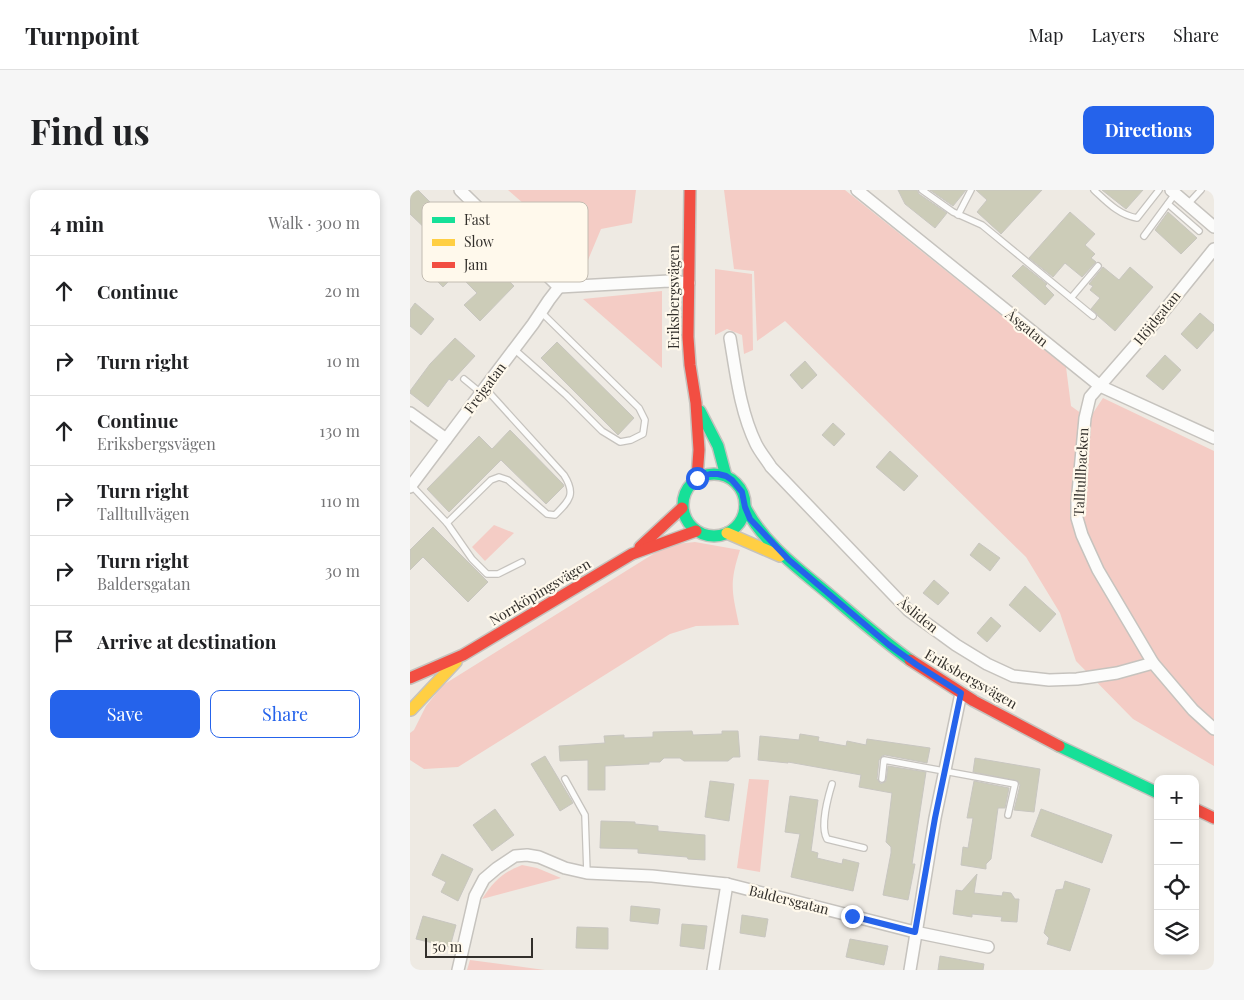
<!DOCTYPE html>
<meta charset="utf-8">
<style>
:root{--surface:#fff;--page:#f6f6f6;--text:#202124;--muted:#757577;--line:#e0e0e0;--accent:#2563eb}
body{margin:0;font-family:"Playfair Display",serif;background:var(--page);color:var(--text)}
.controls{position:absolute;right:15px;bottom:15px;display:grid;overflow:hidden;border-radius:10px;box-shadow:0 2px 8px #0003}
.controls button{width:45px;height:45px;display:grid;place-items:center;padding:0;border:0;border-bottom:1px solid var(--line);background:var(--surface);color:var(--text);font:25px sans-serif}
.scale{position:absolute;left:15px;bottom:12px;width:108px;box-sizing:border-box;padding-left:5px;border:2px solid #322f2b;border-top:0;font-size:14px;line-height:18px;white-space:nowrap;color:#322f2b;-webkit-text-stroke:4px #fff9ec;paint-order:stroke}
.stop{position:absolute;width:15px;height:15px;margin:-11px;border:4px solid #2563eb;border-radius:50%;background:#fff}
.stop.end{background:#2563eb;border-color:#fff;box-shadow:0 1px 5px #0008}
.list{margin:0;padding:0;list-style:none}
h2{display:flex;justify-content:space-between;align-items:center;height:65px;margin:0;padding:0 20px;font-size:21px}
h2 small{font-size:16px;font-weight:400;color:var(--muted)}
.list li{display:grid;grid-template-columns:32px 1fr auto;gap:15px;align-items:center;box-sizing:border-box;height:70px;padding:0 20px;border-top:1px solid var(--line)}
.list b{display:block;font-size:19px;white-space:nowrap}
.list p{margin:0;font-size:16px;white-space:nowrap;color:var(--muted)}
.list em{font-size:16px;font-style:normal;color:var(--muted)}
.actions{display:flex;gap:10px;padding:15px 20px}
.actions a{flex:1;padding:11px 0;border:1px solid var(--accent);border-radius:10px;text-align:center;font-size:18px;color:var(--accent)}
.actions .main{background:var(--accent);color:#fff}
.icon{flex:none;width:28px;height:28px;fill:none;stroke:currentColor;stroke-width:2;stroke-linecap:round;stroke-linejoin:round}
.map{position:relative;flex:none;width:804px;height:780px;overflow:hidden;border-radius:10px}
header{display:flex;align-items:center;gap:30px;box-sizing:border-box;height:70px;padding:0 25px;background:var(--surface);border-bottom:1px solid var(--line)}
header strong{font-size:24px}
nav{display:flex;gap:28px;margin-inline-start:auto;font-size:18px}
.intro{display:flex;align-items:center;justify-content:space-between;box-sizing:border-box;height:120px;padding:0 30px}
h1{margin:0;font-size:35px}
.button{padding:12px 22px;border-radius:10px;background:var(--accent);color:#fff;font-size:18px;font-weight:700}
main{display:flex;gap:30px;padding:0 30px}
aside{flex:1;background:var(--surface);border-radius:10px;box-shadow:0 2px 8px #0003}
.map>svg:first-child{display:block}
.green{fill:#f4ccc5}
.building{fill:#ccccb8;stroke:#c8c6c0}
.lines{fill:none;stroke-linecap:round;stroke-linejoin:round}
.lane-casing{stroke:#c6c3be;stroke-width:8}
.street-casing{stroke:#c6c3be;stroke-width:14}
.fast-casing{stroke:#c6c3be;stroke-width:14}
.slow-casing{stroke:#c6c3be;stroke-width:14}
.jam-casing{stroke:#c6c3be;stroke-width:14}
.lane{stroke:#fcfcfb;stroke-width:5.5}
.street{stroke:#fcfcfb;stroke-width:11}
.fast{stroke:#16e098;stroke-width:11}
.slow{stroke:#ffcf43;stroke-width:11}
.jam{stroke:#f24e42;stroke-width:11}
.route{stroke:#2563eb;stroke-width:6}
.labels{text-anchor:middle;stroke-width:4.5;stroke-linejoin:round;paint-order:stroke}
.street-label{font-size:14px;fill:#322f2b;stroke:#fff9ec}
.key{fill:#fff9ec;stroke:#c2bcb2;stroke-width:1}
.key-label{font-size:14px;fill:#322f2b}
</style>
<header>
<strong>Turnpoint</strong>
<nav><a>Map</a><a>Layers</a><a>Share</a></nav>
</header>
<div class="intro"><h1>Find us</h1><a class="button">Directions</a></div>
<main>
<aside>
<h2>4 min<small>Walk · 300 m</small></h2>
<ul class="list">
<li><svg class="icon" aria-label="ahead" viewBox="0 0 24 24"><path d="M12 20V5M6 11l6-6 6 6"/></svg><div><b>Continue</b></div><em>20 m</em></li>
<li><svg class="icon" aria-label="right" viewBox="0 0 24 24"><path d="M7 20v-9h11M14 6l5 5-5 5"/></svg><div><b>Turn right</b></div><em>10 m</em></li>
<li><svg class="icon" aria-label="ahead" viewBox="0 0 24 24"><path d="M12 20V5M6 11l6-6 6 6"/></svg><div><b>Continue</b><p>Eriksbergsvägen</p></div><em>130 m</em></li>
<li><svg class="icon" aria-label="right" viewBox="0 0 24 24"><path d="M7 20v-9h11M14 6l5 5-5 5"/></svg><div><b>Turn right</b><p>Talltullvägen</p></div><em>110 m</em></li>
<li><svg class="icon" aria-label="right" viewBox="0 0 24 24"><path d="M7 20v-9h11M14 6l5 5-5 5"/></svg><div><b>Turn right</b><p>Baldersgatan</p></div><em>30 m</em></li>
<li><svg class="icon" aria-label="arrive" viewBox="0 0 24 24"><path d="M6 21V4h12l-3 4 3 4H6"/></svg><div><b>Arrive at destination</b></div></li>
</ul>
<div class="actions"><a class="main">Save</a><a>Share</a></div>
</aside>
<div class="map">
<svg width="804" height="780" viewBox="0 0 804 780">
<rect width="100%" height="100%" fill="#eeeae3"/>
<g class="green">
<polygon points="98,0 226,0 222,33 191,39 178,70"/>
<polygon points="314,0 435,0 656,177 661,216 679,229 693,208 804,261 804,576 723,529 666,471 650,423 616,367 375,131 347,151 344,81 324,79"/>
<polygon points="305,79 342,84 343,160 334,164 332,145 317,139 305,145"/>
<polygon points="252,101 252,178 173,109"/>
<polygon points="84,335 104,343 75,371 62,357"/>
<path d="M285,352L330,360C319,394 322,401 329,435L286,436L260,444L48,577L14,579L0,570V543L4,540L16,516L33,495L248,361L266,354Z"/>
<polygon points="339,589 359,590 350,682 327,678"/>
<path d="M112,675L127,678L151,688L72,709C84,691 92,683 112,675Z"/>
<polygon points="60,770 135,780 57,780"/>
</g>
<g class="building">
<polygon points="0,0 8,0 26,18 20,24 48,51 53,46 67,60 64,63 87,85 90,82 104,96 70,131 54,115 67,103 47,83 33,97 18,82 34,65 17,50 22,45 0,24"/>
<polygon points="488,0 507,0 509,4 537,23 525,38 495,14"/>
<polygon points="520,0 556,0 543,16"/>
<polygon points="566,0 632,0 591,44 567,22 577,10"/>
<polygon points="692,0 733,0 716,19"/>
<polygon points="660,22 685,44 675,55 685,64 681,68 686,72 672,87 655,73 643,87 619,68"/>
<polygon points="758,22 787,48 771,64 745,40"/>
<polygon points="613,75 637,94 635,96 644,105 635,115 602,86"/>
<polygon points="693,77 709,90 720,77 743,97 705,141 688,126 686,123 681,119 690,108 680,100 683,96 679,94"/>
<polygon points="5,113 24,129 11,145 0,136 0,120"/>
<polygon points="790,123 804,135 804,140 787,159 771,144"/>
<polygon points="45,148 65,166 42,191 39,189 18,217 0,203 0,201 20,174"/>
<polygon points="147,152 224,228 208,245 131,168"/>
<polygon points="755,165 771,180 753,200 736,186"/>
<polygon points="395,171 407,185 392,199 380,185"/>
<polygon points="423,233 435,244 424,256 412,245"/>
<polygon points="100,240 153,294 154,296 136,314 91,270 39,322 17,299 69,246 82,259"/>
<polygon points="480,261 508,286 494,301 466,277"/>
<polygon points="23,337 78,392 58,412 13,367 0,380 0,360"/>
<polygon points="569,353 590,368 580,381 560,365"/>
<polygon points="524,390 539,403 528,415 513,403"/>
<polygon points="615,396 646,424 630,442 599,415"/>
<polygon points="581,427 591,436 577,452 567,443"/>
<polygon points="282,541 283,545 312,544 312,541 328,541 330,567 323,567 318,571 274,571 270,568 254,568 250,572 239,572 239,574 195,576 195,600 178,600 178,570 150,571 149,556 195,553 194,546 214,545 214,548 243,547 243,542"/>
<polygon points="390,544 409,547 408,551 436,556 437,551 456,555 457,549 520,558 517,573 475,565 472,566 469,570 467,589 471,594 476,591 478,576 516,582 502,674 505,674 498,710 473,705 481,663 481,657 476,652 482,603 449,597 451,585 378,572 378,573 348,570 350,546 389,550"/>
<polygon points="135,566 163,613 150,621 121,574"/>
<polygon points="565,568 630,579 624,622 604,620 610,595 608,591 563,582"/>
<polygon points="300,591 324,594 319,631 295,627"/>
<polygon points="564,591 599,598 595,618 588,618 581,669 576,674 576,679 551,675 553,657 558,658 563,628 557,628"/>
<polygon points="380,606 408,610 401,661 408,663 407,668 432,674 433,669 449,673 443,701 381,687 390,644 375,642"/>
<polygon points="85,619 104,645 82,661 63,635"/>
<polygon points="631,619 702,645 692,673 621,646"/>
<polygon points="191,631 225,632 225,634 248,636 248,641 295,645 295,670 278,669 277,667 228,663 228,659 190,658"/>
<polygon points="32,664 63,679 48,711 31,702 36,692 22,685"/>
<polygon points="567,684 564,703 592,706 593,702 601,703 605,709 609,709 607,732 591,731 592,727 562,724 562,727 543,724 546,700 552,701"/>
<polygon points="655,691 680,699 660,761 637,754 639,748 634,743 646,700 653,699"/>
<polygon points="221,716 250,719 248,734 220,731"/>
<polygon points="332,725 358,729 355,747 330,743"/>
<polygon points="13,726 46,735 40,757 6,749"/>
<polygon points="272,734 297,736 294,759 270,756"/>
<polygon points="167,737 198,738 198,759 166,758"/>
<polygon points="440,749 478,756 474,775 436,767"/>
<polygon points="530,766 574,774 573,780 528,780"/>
</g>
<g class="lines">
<g class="lane-casing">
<g id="lane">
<polyline points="512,0 543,22 572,35 683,126"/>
<path d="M684,0C697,12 709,25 727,28L749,0"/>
<polyline points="758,14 789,41"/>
<polyline points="778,14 791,0"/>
<polyline points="548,25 561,0"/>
<polyline points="734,46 765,4"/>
<polyline points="661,108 688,76"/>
<polyline points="104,159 156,205 192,241 210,252 221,250 233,244 235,230 229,218 131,122"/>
<polyline points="54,189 71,203"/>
<polyline points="1,295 37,333 62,369 77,384 88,384 112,372"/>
<path d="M37,333L81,290L89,287L98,290L137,324L145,325C160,310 166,304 154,285L75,198"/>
<polyline points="155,589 175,625 177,683"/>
<polyline points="472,589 474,570 605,594 598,625"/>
<path d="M422,594C418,607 410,637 417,649L454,658"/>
</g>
</g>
<g class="street-casing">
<g id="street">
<polyline points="50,0 149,97 259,91 279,93"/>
<polyline points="447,0 690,196 804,248"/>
<polyline points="761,0 804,37"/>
<polyline points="804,59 741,137 680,207 675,228 667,313 667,328 672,345 688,380 743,473 783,520 804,539"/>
<path d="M320,148C326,183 330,221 346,254C350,262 356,269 361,277L498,420L546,455L577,474L603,486L639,490L667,489L707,483L743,473"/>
<polyline points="0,223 36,249"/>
<polyline points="0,297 123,134 139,110 149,97"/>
<polyline points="48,780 65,706 74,689 87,678 105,666 117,665 129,667 155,678 177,683 242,686 317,694 505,742 578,757"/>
<polyline points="303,780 317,694"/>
<polyline points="500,780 525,628 551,503"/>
</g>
</g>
<g class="fast-casing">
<g id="fast">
<polyline points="290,221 308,256 316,286"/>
<circle cx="304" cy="315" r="31"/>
<path d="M335,317C354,354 389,379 420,405C446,427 472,450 500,470"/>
<polyline points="649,556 748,603"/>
</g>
</g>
<g class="slow-casing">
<g id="slow">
<polyline points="317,343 370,366"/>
<polyline points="1,520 46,472"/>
</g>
</g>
<g class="jam-casing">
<g id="jam">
<polyline points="280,0 278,147 280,175 286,213 289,260 287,288"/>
<polyline points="230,357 272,318"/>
<polyline points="500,470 564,511 649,556"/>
<polyline points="0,488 53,465 222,364 286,341"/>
<polyline points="785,619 804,628"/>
</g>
</g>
<use href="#lane" class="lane"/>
<use href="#street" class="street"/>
<use href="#fast" class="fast"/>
<use href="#slow" class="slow"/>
<use href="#jam" class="jam"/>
</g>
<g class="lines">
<polyline class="route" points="287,288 300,284 308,284 316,286 322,290 332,302 335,317 340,329 379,370 479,455 507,475 551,503 525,628 505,742 442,726"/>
</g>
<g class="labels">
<g class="street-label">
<text transform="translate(264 107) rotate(-90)" y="5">Eriksbergsvägen</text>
<text transform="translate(747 128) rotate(-51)" y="5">Höjdgatan</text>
<text transform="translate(617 138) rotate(39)" y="5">Åsgatan</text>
<text transform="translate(75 198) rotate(-53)" y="5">Frejgatan</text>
<text transform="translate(671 282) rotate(-87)" y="5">Talltullbacken</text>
<text transform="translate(130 402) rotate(-31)" y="5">Norrköpingsvägen</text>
<text transform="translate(508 425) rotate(39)" y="5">Åsliden</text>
<text transform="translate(561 489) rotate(30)" y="5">Eriksbergsvägen</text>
<text transform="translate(379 710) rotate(14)" y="5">Baldersgatan</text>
</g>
</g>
<rect x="12" y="12" width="166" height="80" rx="8" class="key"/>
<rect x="22" y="27" width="23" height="6" fill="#16e098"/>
<rect x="22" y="49" width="23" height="7" fill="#ffcf43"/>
<rect x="22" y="72" width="23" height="6" fill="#f24e42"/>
<g class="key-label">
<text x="54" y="35">Fast</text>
<text x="54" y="57">Slow</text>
<text x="54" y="80">Jam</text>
</g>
</svg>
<div class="controls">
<button>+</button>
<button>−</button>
<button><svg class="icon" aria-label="locate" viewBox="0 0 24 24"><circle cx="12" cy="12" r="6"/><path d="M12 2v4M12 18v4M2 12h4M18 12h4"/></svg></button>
<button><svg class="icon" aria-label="layers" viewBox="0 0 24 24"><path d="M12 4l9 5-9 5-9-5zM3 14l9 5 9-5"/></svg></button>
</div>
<div class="scale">50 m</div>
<div class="stop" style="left:287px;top:288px"></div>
<div class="stop end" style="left:442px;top:726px"></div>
</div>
</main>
